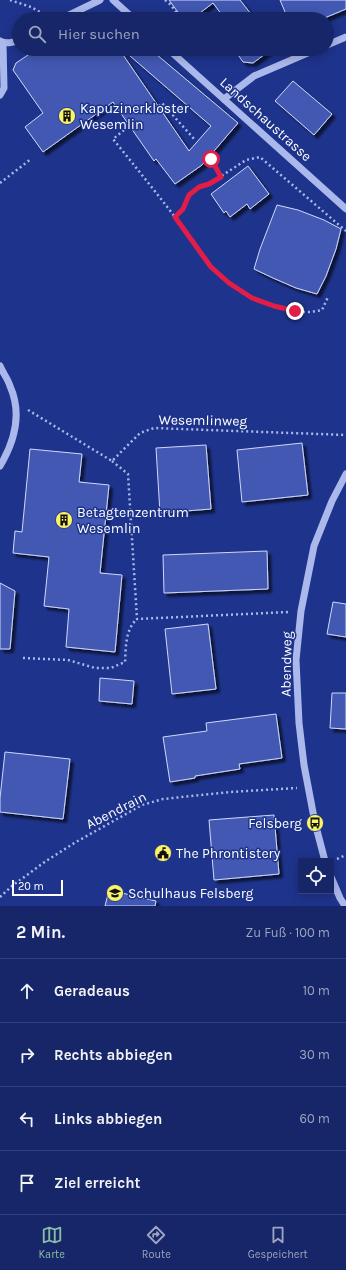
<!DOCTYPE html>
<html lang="de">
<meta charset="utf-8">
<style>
:root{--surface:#162668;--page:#233271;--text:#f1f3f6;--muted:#9ea5c0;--line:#35437c;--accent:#8abfa5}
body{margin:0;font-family:Karla,sans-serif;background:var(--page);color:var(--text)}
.controls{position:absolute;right:12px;bottom:12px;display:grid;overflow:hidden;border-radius:0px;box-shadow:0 2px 10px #0003}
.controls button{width:36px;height:36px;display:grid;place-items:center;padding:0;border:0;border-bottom:1px solid var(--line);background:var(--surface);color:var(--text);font:20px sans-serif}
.scale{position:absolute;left:12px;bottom:10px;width:51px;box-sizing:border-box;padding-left:4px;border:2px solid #fff;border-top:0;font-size:11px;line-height:14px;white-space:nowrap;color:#fff;-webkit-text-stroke:3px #1e338b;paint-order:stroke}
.stop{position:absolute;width:12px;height:12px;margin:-9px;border:3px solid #e11d48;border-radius:50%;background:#fff}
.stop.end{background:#e11d48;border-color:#fff;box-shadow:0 1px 4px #0008}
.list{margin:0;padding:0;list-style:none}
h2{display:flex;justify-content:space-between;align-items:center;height:52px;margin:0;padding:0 16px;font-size:17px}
h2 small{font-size:13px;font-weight:400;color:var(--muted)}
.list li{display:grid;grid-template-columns:26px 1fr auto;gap:12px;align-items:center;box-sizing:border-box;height:64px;padding:0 16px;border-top:1px solid var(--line)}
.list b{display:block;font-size:15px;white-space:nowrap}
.list em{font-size:13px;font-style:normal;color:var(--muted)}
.icon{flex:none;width:22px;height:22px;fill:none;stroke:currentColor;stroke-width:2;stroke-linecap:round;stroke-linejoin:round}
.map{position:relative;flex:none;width:346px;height:906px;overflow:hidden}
.search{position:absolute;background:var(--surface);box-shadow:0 2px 10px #0003;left:12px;right:12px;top:12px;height:44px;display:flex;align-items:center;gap:10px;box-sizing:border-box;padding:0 14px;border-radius:22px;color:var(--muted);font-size:15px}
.sheet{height:308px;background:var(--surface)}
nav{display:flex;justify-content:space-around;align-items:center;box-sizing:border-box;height:56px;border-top:1px solid var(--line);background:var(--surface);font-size:11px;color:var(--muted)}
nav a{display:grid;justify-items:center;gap:2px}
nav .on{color:var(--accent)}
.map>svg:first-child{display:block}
.building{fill:#4259b2;stroke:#cfd8f9;filter:url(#shadow)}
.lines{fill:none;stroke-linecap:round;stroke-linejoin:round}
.path{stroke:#aab8ec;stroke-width:2.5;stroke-dasharray:2 3;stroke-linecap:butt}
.minor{stroke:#aab8ec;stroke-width:7}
.route{stroke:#e11d48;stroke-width:5}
.labels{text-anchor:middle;stroke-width:3;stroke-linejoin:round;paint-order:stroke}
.poi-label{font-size:14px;fill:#fff;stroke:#1e338b;text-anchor:start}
.street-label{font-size:14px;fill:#fff;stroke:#1e338b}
</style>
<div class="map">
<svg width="346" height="906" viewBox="0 0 346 906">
<defs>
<filter id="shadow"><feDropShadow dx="3.5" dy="3.5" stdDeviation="1" flood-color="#0009"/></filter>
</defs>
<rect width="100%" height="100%" fill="#1e338b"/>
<g class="building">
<polygon points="169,0 240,0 255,19 225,19 213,3 192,19 183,19"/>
<polygon points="280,0 346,0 346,9 322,19 288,19"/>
<polygon points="37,49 119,49 189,151 211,126 122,49 150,49 238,123 202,165 175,184 156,159 154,161 113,102 43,152 25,127 43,113 13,70 16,63"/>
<polygon points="234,49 272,49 253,63 243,62"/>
<polygon points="293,81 332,114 314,135 275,101"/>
<polygon points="248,166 269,194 250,209 247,204 230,217 226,211 224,213 211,194"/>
<polygon points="277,205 298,210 324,220 341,229 336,249 326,276 317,294 296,288 273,278 254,269 260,249"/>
<polygon points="302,443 308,495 242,502 237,450"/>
<polygon points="206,445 211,509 160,513 156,448"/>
<polygon points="30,449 82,454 79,482 109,485 100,573 122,575 115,652 66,647 69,609 44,606 49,557 13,553 15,531 22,532"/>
<polygon points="267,551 268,589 164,593 163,555"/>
<polygon points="0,583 15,591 10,649 0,649"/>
<polygon points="333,602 346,604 346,637 327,634"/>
<polygon points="208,624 216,689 172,694 165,629"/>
<polygon points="100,678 134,681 132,704 99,701"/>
<polygon points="332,693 346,693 346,729 330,728"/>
<polygon points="276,714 282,758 239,764 240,769 195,776 195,778 170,782 163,737 207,731 206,723"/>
<polygon points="5,752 70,759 63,819 0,812 0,798"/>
<polygon points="274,815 279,874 214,880 209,820"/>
<polygon points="109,890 156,901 155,906 105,906"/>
</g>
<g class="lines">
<g class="path">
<polyline points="10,0 31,7 49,17"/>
<polyline points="165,0 171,5 181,19"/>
<polyline points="325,19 326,19"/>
<polyline points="327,22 331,31"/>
<polyline points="159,106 162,103 195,140"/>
<path d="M128,127L113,139C134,165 155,191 175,217C187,233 197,251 210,266C233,292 273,311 307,312C312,312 317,311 322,310L328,297"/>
<polyline points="211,159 221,177"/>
<polyline points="0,183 31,159"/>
<polyline points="175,217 183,209 189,195 199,187 209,184 246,160 260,157 346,231"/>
<polyline points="28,410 112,461 140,433 154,428 346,435"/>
<polyline points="112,461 128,474 137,619 289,612"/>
<path d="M23,658L68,660L95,668H111L125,662C126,647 125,630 137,619"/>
<polyline points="337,859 346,855"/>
<polyline points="0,897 12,886 46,861 76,842 142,805 163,799 230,792 297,788"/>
</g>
<g class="minor">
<polyline points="113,0 134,19"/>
<polyline points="61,19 100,0"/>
<path d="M0,41C5,44 14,43 19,40"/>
<polyline points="327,45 346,37"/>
<polyline points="168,49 346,209"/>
<polyline points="0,95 4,88 3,43"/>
<polyline points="224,99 254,76 317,49"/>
<path d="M0,366C3,373 8,379 10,386C22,413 15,441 0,466"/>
<polyline points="325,861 315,823 304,765 299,723 296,660 301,611 314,546 332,501 346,474"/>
<polyline points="331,877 340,898 345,906"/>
</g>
</g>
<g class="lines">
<polyline class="route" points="211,159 221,177 209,184 199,187 189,195 183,209 175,217 211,267 229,283 252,298 274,306 295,311"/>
</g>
<defs>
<g id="building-disc" transform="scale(0.9)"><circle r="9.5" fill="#fbf469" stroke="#1e338b"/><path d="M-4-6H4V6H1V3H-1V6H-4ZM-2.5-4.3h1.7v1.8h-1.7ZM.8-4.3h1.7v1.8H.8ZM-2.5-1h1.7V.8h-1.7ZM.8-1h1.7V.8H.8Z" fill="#111"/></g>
<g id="bus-disc" transform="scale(0.9)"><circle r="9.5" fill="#fbf469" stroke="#1e338b"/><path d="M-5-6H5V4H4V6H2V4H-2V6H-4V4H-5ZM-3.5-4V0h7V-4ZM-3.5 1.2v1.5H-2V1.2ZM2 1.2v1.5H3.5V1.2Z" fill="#111"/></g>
<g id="civic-disc" transform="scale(0.9)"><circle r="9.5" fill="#fbf469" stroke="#1e338b"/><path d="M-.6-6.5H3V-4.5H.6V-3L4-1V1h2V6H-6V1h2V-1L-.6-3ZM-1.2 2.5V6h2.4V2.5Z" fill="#111"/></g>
<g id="school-disc" transform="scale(0.9)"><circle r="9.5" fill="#fbf469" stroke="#1e338b"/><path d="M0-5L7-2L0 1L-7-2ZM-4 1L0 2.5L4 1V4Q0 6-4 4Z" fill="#111"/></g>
</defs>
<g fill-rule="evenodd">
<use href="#building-disc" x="67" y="116"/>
<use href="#building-disc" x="64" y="520"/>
<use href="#bus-disc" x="315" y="823"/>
<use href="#civic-disc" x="163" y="853"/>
<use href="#school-disc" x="115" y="893"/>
</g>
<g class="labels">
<g class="poi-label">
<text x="80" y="113">Kapuzinerkloster<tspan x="80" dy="16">Wesemlin</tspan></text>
<text x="77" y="517">Betagtenzentrum<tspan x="77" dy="16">Wesemlin</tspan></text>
<text x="302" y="828" text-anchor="end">Felsberg</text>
<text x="176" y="858">The Phrontistery</text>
<text x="128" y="898">Schulhaus Felsberg</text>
</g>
<g class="street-label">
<text transform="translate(266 119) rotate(42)" y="5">Landschaustrasse</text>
<text transform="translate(203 420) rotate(1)" y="5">Wesemlinweg</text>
<text transform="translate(286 664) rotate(-89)" y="5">Abendweg</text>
<text transform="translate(116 810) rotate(-27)" y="5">Abendrain</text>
</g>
</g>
</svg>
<div class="controls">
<button><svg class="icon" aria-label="locate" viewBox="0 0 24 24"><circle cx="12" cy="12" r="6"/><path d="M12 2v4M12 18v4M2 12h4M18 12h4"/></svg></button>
</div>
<div class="scale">20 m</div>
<div class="stop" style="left:211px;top:159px"></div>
<div class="stop end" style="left:295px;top:311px"></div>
<div class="search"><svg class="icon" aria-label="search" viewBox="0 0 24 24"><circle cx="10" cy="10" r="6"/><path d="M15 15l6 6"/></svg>Hier suchen</div>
</div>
<section class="sheet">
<h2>2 Min.<small>Zu Fuß · 100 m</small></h2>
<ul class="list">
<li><svg class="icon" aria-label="ahead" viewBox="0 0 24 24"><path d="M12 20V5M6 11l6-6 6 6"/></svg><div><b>Geradeaus</b></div><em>10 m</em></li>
<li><svg class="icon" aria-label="right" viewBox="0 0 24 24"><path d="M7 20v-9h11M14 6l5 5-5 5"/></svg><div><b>Rechts abbiegen</b></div><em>30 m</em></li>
<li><svg class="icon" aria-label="left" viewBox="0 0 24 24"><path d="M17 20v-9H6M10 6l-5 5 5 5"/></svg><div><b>Links abbiegen</b></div><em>60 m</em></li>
<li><svg class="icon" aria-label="arrive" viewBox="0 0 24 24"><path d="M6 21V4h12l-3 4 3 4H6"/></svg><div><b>Ziel erreicht</b></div></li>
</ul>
</section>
<nav>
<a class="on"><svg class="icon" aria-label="map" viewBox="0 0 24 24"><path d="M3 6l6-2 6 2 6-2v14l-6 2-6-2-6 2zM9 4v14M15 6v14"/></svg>Karte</a>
<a><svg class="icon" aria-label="directions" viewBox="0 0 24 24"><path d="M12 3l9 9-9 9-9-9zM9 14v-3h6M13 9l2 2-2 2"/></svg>Route</a>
<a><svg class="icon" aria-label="saved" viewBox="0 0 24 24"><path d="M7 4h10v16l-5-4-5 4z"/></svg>Gespeichert</a>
</nav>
